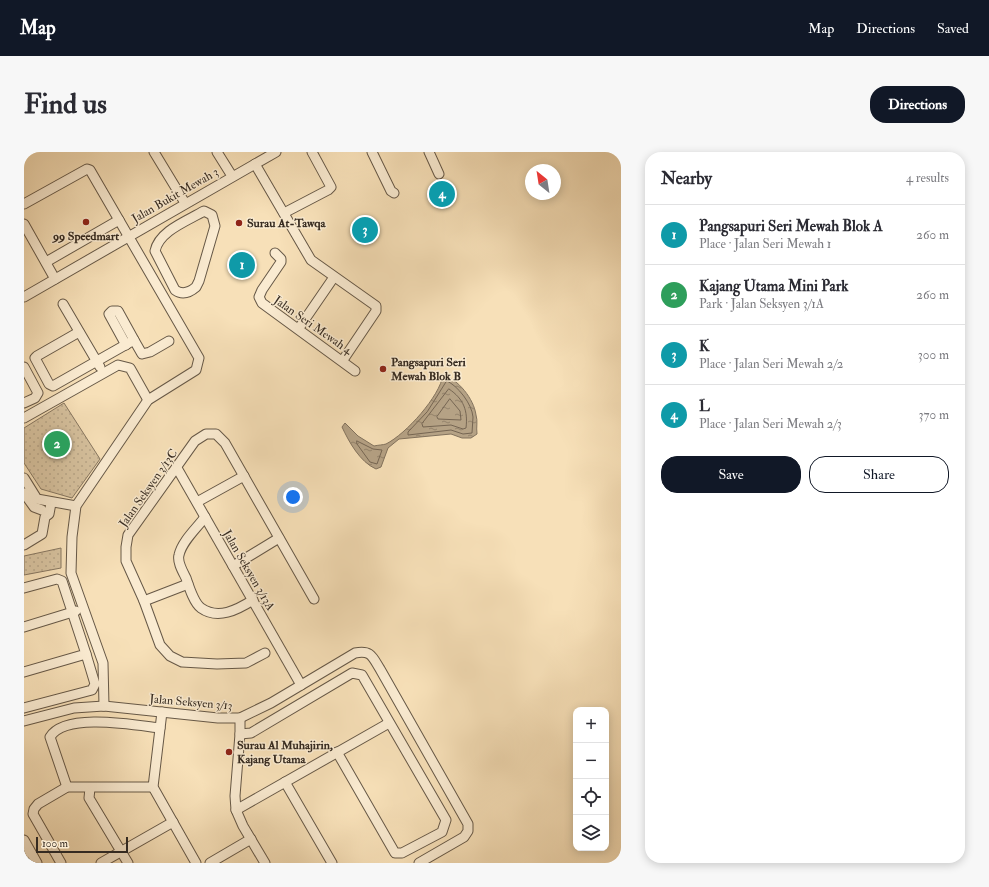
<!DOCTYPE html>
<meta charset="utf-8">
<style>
:root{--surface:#fff;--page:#f7f7f7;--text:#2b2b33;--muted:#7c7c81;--line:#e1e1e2;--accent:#111827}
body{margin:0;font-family:"IM FELL Double Pica",serif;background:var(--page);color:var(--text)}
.controls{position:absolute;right:12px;bottom:12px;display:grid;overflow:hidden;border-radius:8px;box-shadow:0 2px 10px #0003}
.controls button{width:36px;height:36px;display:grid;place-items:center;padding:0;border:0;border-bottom:1px solid var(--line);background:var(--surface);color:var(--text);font:20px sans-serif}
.compass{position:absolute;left:501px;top:12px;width:36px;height:36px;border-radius:50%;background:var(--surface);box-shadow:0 2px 10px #0003;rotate:330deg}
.scale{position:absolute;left:12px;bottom:10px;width:92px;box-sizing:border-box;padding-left:4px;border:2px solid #362b21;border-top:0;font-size:11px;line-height:14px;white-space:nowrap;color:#362b21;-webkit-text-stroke:3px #faebd1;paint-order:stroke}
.you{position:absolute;left:269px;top:345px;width:14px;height:14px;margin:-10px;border:3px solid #fff;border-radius:50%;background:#1a73e8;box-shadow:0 0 0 6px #1a73e833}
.badge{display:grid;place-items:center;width:26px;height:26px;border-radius:50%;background:var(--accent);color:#fff;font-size:13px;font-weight:700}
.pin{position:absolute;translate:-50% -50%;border:2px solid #fff;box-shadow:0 1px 4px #0006}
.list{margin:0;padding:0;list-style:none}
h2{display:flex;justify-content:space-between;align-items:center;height:52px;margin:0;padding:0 16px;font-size:17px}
h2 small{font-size:13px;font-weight:400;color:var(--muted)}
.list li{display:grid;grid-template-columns:26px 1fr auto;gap:12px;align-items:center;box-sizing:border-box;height:60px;padding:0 16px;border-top:1px solid var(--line)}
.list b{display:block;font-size:15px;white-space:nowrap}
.list p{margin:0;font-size:13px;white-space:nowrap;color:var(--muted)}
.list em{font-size:13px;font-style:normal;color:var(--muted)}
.actions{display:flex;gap:8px;padding:12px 16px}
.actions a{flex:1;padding:9px 0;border:1px solid var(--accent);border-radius:16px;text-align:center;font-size:14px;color:var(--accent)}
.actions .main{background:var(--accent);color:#fff}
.icon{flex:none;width:22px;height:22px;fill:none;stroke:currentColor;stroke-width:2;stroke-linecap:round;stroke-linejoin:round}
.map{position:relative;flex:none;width:597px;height:711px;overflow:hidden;border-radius:16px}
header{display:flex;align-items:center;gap:24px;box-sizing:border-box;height:56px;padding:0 20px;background:var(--accent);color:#fff}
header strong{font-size:19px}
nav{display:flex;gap:22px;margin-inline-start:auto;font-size:14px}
.intro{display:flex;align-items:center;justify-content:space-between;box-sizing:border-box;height:96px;padding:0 24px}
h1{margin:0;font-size:28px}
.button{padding:10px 18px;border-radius:16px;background:var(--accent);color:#fff;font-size:14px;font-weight:700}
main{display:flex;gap:24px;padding:0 24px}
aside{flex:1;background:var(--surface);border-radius:16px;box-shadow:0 2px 10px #0003}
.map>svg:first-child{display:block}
.grass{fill:url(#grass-dots);stroke:#867660}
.water{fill:url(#water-ripples);stroke:#82725d}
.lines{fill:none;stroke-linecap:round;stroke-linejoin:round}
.shore{stroke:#766653;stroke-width:1}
.minor-casing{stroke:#665847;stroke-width:11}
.minor{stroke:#faebd1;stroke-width:9}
.poi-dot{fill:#8f2418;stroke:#faebd1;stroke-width:1.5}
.labels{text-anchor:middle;stroke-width:3;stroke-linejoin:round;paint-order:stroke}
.street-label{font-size:12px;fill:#362b21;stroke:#faebd1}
.poi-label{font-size:12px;font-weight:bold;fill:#362b21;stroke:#faebd1;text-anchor:start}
</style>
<header>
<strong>Map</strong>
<nav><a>Map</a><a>Directions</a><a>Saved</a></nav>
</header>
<div class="intro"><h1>Find us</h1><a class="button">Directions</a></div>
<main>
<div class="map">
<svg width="597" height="711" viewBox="0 0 597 711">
<defs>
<pattern id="grass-dots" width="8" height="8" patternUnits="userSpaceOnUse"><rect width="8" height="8" fill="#d6c19e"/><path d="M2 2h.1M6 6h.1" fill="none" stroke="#b8a688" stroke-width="1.8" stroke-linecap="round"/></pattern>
<pattern id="water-ripples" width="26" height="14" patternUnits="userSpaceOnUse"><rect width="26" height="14" fill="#b5a285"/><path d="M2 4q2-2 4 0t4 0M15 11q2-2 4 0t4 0" fill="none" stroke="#94846c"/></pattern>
</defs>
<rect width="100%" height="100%" fill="#f7e0b8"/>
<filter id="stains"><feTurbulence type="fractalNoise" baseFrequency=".005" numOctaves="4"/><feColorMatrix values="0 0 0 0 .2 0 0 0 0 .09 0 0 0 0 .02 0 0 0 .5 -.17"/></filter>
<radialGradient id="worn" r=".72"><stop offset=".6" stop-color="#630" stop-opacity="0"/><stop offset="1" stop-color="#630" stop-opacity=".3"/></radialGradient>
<g class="grass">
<polygon points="40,251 76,307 48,346 17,337 0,311 0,276"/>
<polygon points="37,396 37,416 0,423 0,404"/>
</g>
<path class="water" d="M419,223C434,227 450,247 452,263C454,269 452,275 453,282L447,286H438L427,282L375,287L364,296L357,315L352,317C336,310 325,290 318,275L321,271L334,284L350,294C354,293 359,293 362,292C382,282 416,244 419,223Z"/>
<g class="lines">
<g class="shore">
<path d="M423,229C434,234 448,252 449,265C449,270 448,276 448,281L439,282L427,278L384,283V280L403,260Z"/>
<path d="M425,237C440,247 444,259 442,276L439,277L427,273L399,275L398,272Z"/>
<polygon points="426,247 436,259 437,268 414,267 413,265"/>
<polygon points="333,289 349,297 358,298 353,312 346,310 333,292"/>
</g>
<g class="minor-casing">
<g id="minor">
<polyline points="130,0 161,51"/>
<polyline points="193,0 208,24"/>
<polyline points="348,0 367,39 370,41"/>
<polyline points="405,0 415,22"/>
<polyline points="231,12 287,108 352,154 352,159 319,208"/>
<polyline points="0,52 63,17 66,18 175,206 172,218 124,248 52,354 48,385 47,421 79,511 80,554"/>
<path d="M180,59L188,63L191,74L175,129L172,135C165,141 158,143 151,138L131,99C135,79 163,69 180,59Z"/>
<polyline points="260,61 304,38 307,35 288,0"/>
<polyline points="0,72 31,127"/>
<polyline points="251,101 257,107 257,110 238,138 235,145 238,151 331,219"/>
<polyline points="22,110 95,68"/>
<polyline points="0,145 252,0"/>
<polyline points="39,152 76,215"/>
<polyline points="275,176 310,125"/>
<polyline points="55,180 13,204 11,206 25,232 29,234 110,188 118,202 126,200 145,189"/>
<polyline points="102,193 85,162 88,159 94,159 110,188"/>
<polyline points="0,215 14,241 11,246 0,251"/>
<polyline points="0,266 94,213 106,216 124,248"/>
<polyline points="153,316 277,533"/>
<polyline points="0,326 13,347 52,354"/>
<polyline points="0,341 10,355 18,358"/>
<polyline points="173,350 220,324"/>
<path d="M181,365C173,376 158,389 155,403C153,410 159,420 162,426C165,435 170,451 177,456C194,468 213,458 229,448"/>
<polyline points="0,393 18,382 21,365 25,362 27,351"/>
<polyline points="209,414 255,386"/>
<polyline points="0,436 33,427 38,429 62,502 0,520"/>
<polyline points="120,449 164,432"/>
<polyline points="0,475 52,459"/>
<polyline points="241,501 222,511 193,512 158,510 146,504 136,493 120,449 102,409 102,395 104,383 171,289 182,282 192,282 201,291 290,447"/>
<polyline points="0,556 68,538 71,532 62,502"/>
<polyline points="138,560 129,635 172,711"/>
<polyline points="216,566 216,582 211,644 212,658 219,674 241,711"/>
<path d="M0,569L50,556L80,554L194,566H216L247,551L331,501C347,498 348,504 356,517L444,672V679L440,685L395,711"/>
<polyline points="216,582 227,581 328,521 338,523 422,668 418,680 378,701 371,701 313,600"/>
<polyline points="261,630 308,711"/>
<path d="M43,635L26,585C41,560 111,573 136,576"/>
<polyline points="66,636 65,646 104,711"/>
<polyline points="212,658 365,571"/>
<polyline points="0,688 13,711"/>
<polyline points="0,701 0,708"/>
<polyline points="37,711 9,662 10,657 14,652 43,635 129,635"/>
<polyline points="77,711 149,670"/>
<polyline points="186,711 227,687"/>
</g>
</g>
<use href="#minor" class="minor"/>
</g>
<g class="poi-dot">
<circle cx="62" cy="70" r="4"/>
<circle cx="215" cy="71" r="4"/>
<circle cx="359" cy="217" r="4"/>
<circle cx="205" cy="600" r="4"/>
</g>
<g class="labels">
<g class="street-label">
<text transform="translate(151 43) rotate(-30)" y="4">Jalan Bukit Mewah 3</text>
<text transform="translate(289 173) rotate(35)" y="4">Jalan Seri Mewah 4</text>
<text transform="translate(124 336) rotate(-55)" y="4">Jalan Seksyen 3/13C</text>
<text transform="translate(225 418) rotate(60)" y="4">Jalan Seksyen 3/13A</text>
<text transform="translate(167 550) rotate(5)" y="4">Jalan Seksyen 3/13</text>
</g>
<g class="poi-label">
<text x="223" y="75">Surau At-Tawqa</text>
<text x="62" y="88" text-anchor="middle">99 Speedmart</text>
<text x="367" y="214">Pangsapuri Seri<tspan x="367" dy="14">Mewah Blok B</tspan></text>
<text x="213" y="597">Surau Al Muhajirin,<tspan x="213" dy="14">Kajang Utama</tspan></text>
</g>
</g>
<rect width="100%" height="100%" filter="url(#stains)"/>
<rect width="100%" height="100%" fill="url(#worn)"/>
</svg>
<div class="controls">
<button>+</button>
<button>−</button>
<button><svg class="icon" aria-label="locate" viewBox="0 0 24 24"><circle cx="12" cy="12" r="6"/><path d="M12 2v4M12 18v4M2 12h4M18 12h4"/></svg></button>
<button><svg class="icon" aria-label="layers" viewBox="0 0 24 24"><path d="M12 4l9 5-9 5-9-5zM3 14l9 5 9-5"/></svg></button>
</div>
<svg class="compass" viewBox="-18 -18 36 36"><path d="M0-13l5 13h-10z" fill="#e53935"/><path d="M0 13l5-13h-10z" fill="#7c7c81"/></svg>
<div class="scale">100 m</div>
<div class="you"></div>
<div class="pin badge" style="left:218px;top:113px;background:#0f9aa8">1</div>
<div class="pin badge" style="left:33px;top:292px;background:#2e9e5b">2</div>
<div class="pin badge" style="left:341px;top:78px;background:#0f9aa8">3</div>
<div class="pin badge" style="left:418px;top:42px;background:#0f9aa8">4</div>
</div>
<aside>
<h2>Nearby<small>4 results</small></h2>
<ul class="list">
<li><span class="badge" style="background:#0f9aa8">1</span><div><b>Pangsapuri Seri Mewah Blok A</b><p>Place · Jalan Seri Mewah 1</p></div><em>260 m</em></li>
<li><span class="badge" style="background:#2e9e5b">2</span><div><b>Kajang Utama Mini Park</b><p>Park · Jalan Seksyen 3/1A</p></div><em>260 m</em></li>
<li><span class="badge" style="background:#0f9aa8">3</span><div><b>K</b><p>Place · Jalan Seri Mewah 2/2</p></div><em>300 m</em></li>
<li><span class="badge" style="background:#0f9aa8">4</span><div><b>L</b><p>Place · Jalan Seri Mewah 2/3</p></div><em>370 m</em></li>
</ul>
<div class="actions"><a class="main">Save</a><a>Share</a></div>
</aside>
</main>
